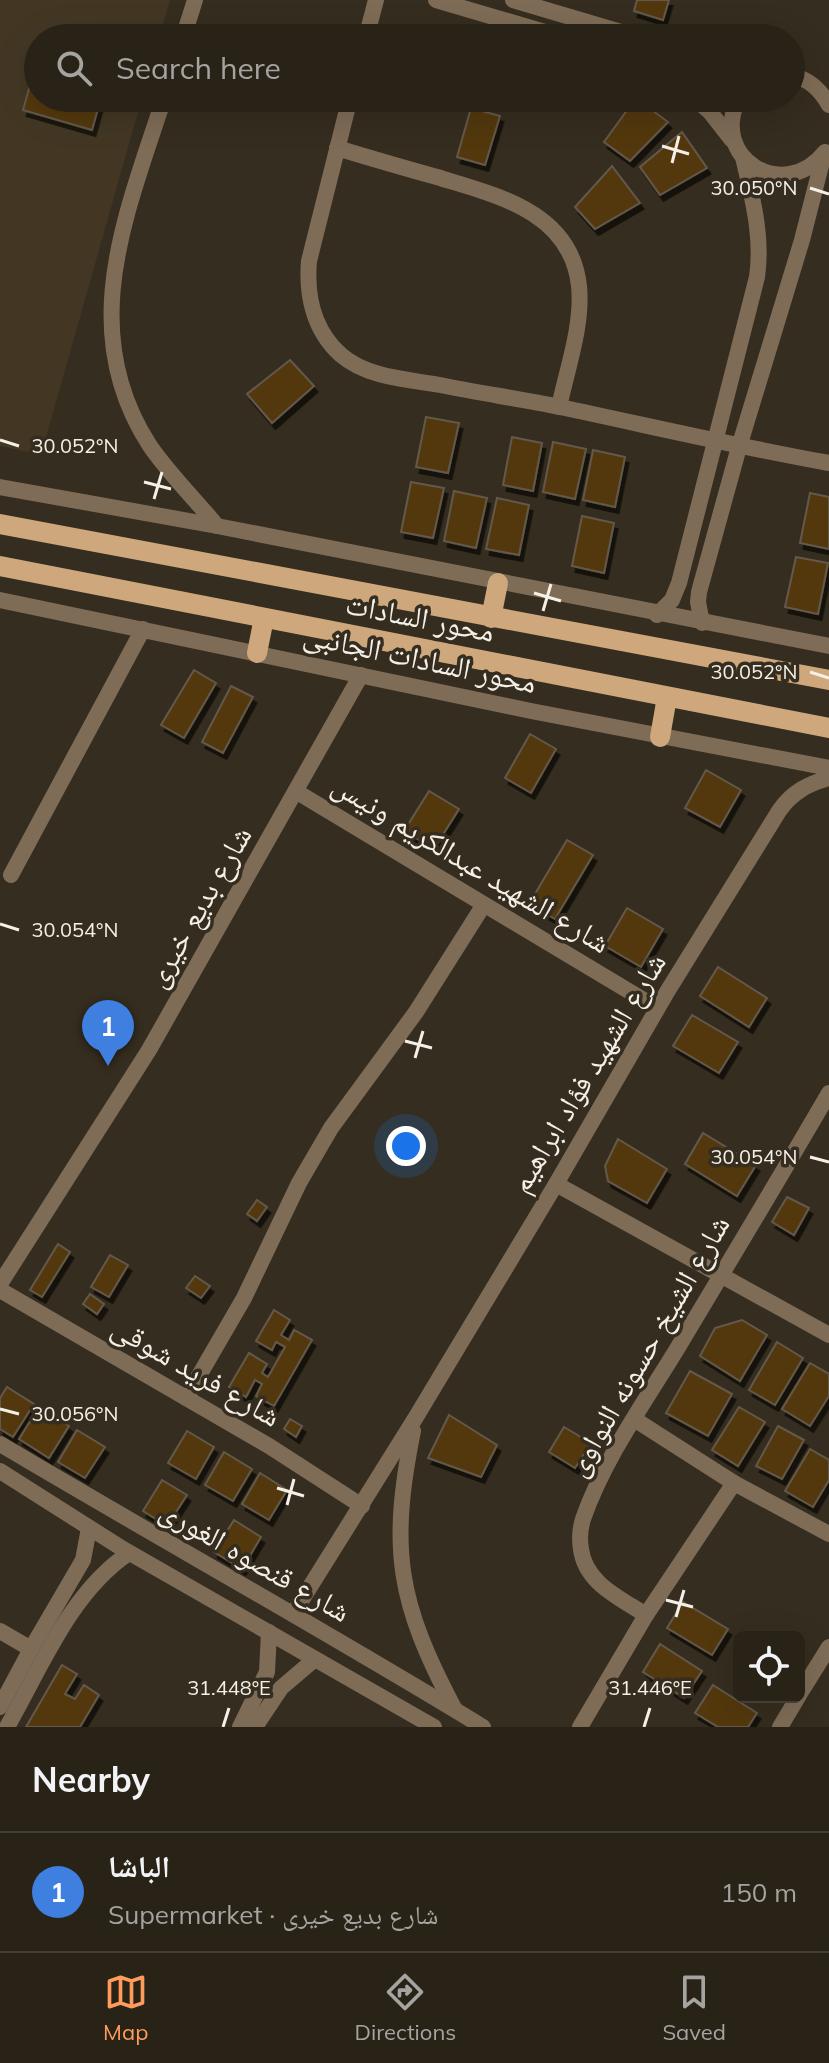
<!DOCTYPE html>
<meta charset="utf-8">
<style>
:root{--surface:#282217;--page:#342f24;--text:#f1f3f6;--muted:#a5a4a1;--line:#443f36;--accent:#ff9b5b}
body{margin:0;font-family:Mulish,"Noto Naskh Arabic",sans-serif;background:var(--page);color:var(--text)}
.controls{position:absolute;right:24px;bottom:24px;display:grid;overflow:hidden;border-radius:12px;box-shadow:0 8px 32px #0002}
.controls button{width:72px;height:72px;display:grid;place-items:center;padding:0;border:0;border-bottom:2px solid var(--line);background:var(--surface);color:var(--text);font:40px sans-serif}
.you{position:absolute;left:406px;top:1146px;width:28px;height:28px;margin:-20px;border:6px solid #fff;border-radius:50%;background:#1a73e8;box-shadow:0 0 0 12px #1a73e833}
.badge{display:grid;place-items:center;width:52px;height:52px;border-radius:50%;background:var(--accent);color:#fff;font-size:26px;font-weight:700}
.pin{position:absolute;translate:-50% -66px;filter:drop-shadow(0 2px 4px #0008)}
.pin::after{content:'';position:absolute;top:42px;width:28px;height:24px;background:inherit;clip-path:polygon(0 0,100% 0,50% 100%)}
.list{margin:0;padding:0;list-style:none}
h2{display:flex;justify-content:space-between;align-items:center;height:104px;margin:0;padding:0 32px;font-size:34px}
h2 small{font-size:26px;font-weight:400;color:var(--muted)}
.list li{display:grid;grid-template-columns:52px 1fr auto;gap:24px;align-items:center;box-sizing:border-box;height:120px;padding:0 32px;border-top:2px solid var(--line)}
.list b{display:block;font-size:30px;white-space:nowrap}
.list p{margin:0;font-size:26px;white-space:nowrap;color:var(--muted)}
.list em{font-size:26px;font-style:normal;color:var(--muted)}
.icon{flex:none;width:44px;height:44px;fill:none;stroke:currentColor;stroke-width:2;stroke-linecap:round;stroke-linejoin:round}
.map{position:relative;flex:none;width:829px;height:1727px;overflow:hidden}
.search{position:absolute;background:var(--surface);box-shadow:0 8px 32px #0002;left:24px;right:24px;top:24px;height:88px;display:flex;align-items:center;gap:20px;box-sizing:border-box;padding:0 28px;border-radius:44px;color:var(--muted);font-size:30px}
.sheet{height:224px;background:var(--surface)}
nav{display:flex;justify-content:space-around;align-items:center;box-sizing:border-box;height:112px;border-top:2px solid var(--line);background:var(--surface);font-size:22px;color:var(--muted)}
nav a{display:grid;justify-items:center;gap:4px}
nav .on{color:var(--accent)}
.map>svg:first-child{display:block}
.built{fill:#433724}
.building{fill:#53390b;stroke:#63594b;stroke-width:2;filter:url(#shadow)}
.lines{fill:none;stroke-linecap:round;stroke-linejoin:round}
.minor{stroke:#7e6c56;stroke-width:16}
.major{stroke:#cea87c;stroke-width:20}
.ticks{fill:none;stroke:#f5f0e7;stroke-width:3}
.labels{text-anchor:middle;stroke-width:7;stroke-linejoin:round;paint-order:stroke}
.street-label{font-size:30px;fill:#f5f0e7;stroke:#352d1f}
.ticks-label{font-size:20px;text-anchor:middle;fill:#f5f0e7;stroke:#352d1f;stroke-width:7;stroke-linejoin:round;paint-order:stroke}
</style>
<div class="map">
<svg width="829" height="1727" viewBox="0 0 829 1727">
<defs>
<filter id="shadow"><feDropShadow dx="3.5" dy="6" stdDeviation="0" flood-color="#0009"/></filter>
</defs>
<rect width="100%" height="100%" fill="#352d1f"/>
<polygon class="built" points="0,0 170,0 159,38 38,38 38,98 142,98 41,455 0,446"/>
<g class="building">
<polygon points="637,0 669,0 663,20 634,11"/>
<polygon points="38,57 38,98 101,98 92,130 23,110"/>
<polygon points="636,98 668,122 630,161 604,142"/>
<polygon points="471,108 500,116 485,165 457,157"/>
<polygon points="682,132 707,168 660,195 640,167"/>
<polygon points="612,166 640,203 595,229 575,207"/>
<polygon points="290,360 314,386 272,423 247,394"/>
<polygon points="426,417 459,423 448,473 416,467"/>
<polygon points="512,437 542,443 533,491 503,485"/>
<polygon points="553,442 586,449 575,499 543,492"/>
<polygon points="593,450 625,457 615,507 583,500"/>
<polygon points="411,482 444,488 433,538 401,532"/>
<polygon points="454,491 487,498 476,548 444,541"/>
<polygon points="810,493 829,497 829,549 800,543"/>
<polygon points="497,498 529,505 519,555 486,549"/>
<polygon points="582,516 614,523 604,573 572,566"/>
<polygon points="796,557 828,563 818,614 785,607"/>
<polygon points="194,670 216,683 184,738 161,725"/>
<polygon points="231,686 253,697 223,753 202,742"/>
<polygon points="530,734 556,749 531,793 505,778"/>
<polygon points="706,770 741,790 720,827 685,808"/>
<polygon points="429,791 459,809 434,849 404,831"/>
<polygon points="567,840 593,855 555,919 529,904"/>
<polygon points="627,908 663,929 641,967 605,946"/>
<polygon points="718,967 767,998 749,1027 700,996"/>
<polygon points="692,1015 738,1042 719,1073 673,1046"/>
<polygon points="703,1133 756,1165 737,1196 685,1164"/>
<polygon points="618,1139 667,1169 647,1203 608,1181 605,1166"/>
<polygon points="787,1197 809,1208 794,1235 772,1222"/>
<polygon points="257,1200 267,1207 257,1221 247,1214"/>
<polygon points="58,1244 70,1252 42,1297 30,1290"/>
<polygon points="110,1255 128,1265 109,1297 91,1287"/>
<polygon points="195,1276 210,1286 201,1298 186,1288"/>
<polygon points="90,1294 104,1304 97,1314 83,1304"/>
<polygon points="274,1310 290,1320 281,1335 289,1340 294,1330 312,1340 274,1406 256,1396 262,1384 255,1380 246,1397 229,1387 249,1353 267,1364 262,1373 268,1377 285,1347 276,1342 272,1350 256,1341"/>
<polygon points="742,1320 767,1335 740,1381 700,1356 715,1328"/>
<polygon points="777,1342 803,1358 775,1405 749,1390"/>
<polygon points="810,1363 829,1374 829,1396 810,1426 782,1409"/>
<polygon points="690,1371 732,1394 708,1436 666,1413"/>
<polygon points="7,1387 34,1404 13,1437 0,1429 0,1398"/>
<polygon points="39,1407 69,1426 49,1458 19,1439"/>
<polygon points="739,1407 765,1422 738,1466 712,1450"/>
<polygon points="449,1415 497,1445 481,1477 428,1458"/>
<polygon points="290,1419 302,1426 296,1437 284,1429"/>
<polygon points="778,1426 804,1440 782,1479 756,1466"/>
<polygon points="564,1427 591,1443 575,1468 549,1452"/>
<polygon points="77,1430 105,1447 85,1478 58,1462"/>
<polygon points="187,1431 214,1447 196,1479 168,1463"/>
<polygon points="810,1449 829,1460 829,1480 813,1507 785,1491"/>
<polygon points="224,1452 252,1469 233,1501 205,1485"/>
<polygon points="260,1473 287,1490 269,1520 242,1504"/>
<polygon points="162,1480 187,1495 167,1526 143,1511"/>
<polygon points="234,1520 261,1537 242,1569 214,1552"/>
<polygon points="683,1602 728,1629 712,1655 667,1628"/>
<polygon points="660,1644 702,1671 684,1698 643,1672"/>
<polygon points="62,1665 77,1674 65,1694 75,1699 84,1685 99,1695 80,1727 26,1727"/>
<polygon points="713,1685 757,1713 748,1727 718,1727 695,1713"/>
</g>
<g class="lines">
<g class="minor">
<polyline points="436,0 565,38"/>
<polyline points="513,0 641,38"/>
<polyline points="183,38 195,0"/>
<polyline points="366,38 376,0"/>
<path d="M791,75C809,79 820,89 829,105"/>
<path d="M164,98C126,215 75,331 150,446C170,475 195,499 217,526"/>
<path d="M350,98L309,261C306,296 314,331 341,355C368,378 407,379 440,385C480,393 520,399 560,407C650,426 739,447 829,463"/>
<polyline points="694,98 710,112 732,140"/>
<path d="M739,98C708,158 784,204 825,152"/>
<path d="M337,148C370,158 404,168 437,177C495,195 571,211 579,286C583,325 567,369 559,407"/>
<polyline points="0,487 217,526 829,646"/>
<polyline points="0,600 531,711 829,768"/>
<path d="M657,615L672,600L679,583L757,277C763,236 752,197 743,157"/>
<polyline points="702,623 698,602 699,592 739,447 802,240 824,154"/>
<polyline points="297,792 657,1008"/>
<polyline points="11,875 143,629"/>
<polyline points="556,1184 829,1335"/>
<polyline points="0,1284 149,1050 361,675"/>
<polyline points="0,1290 269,1446 362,1506"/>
<polyline points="186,1398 244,1298 299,1183 331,1128 416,1012 483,906"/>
<polyline points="634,1419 734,1483 829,1534"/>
<path d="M413,1431C389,1550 398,1602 454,1708"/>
<path d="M0,1444C160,1539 324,1630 483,1727"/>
<polyline points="0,1471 123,1549 434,1727"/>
<path d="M293,1614L416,1417L556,1184L667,992L779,811C792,792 808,784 829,778"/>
<path d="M646,1615C620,1598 585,1583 581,1549C579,1538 580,1529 583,1519C604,1459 644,1403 677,1349C728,1264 779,1179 829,1093"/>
<polyline points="0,1631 31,1649"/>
<polyline points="799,1695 829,1647"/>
<polyline points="0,1707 31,1649 83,1560 89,1528"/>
<path d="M7,1727C42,1666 70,1593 129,1553"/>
<polyline points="240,1727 267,1672 269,1632"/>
<polyline points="255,1727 281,1688 315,1659"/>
<polyline points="580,1727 646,1615 734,1483"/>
<polyline points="780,1727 798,1697"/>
</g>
<g class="major">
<polyline points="0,524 829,680"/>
<polyline points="0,566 829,728"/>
<polyline points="491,618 498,583"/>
<polyline points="257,653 264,618"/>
<polyline points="660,737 667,697"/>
</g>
</g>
<path class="ticks" d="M662,146L689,154M672,163L679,136M810,188L829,194M0,440L19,446M144,482L171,489M154,499L162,472M534,593L561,601M543,611L551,584M810,672L829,678M0,924L19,930M405,1041L432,1048M415,1058L423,1031M810,1157L829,1162M0,1409L19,1414M277,1488L304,1496M287,1505L294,1479M666,1600L693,1607M676,1617L684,1590M223,1727L229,1708M644,1727L650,1708"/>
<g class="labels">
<g class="street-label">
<text transform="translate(420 618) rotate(11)" y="10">محور السادات</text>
<text transform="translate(420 659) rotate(12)" y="10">محور السادات الجانبى</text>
<text transform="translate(471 864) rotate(31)" y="10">شارع الشهيد عبدالكريم ونيس</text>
<text transform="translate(199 907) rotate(-60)" y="10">شارع بديع خيرى</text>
<text transform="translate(588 1073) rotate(-59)" y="10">شارع الشهيد فؤاد ابراهيم</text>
<text transform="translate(648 1346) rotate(-60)" y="10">شارع الشيخ حسونه النواوى</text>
<text transform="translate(196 1372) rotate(30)" y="10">شارع فريد شوقى</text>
<text transform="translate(255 1561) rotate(30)" y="10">شارع قنصوه الغورى</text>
</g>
</g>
<g class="ticks-label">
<text x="754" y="195">30.050°N</text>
<text x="75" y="453">30.052°N</text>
<text x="754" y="679">30.052°N</text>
<text x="75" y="937">30.054°N</text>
<text x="754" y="1164">30.054°N</text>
<text x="75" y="1421">30.056°N</text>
<text x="229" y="1695">31.448°E</text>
<text x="650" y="1695">31.446°E</text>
</g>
</svg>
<div class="controls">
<button><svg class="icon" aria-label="locate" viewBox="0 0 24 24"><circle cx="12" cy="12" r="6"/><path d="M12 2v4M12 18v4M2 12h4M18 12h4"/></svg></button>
</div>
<div class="you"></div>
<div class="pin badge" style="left:108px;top:1066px;background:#3f7fe0">1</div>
<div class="search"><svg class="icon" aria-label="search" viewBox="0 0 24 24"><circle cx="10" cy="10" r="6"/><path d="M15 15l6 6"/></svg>Search here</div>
</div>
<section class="sheet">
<h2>Nearby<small></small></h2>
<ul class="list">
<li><span class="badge" style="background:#3f7fe0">1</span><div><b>الباشا</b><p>Supermarket · شارع بديع خيرى</p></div><em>150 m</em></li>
</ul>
</section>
<nav>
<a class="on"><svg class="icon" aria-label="map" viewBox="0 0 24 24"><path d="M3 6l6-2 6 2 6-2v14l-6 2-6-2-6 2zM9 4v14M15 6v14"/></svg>Map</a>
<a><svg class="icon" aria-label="directions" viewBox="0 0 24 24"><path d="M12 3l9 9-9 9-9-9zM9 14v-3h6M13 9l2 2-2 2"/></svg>Directions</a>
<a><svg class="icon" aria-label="saved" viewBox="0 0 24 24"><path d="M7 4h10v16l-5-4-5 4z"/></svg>Saved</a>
</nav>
